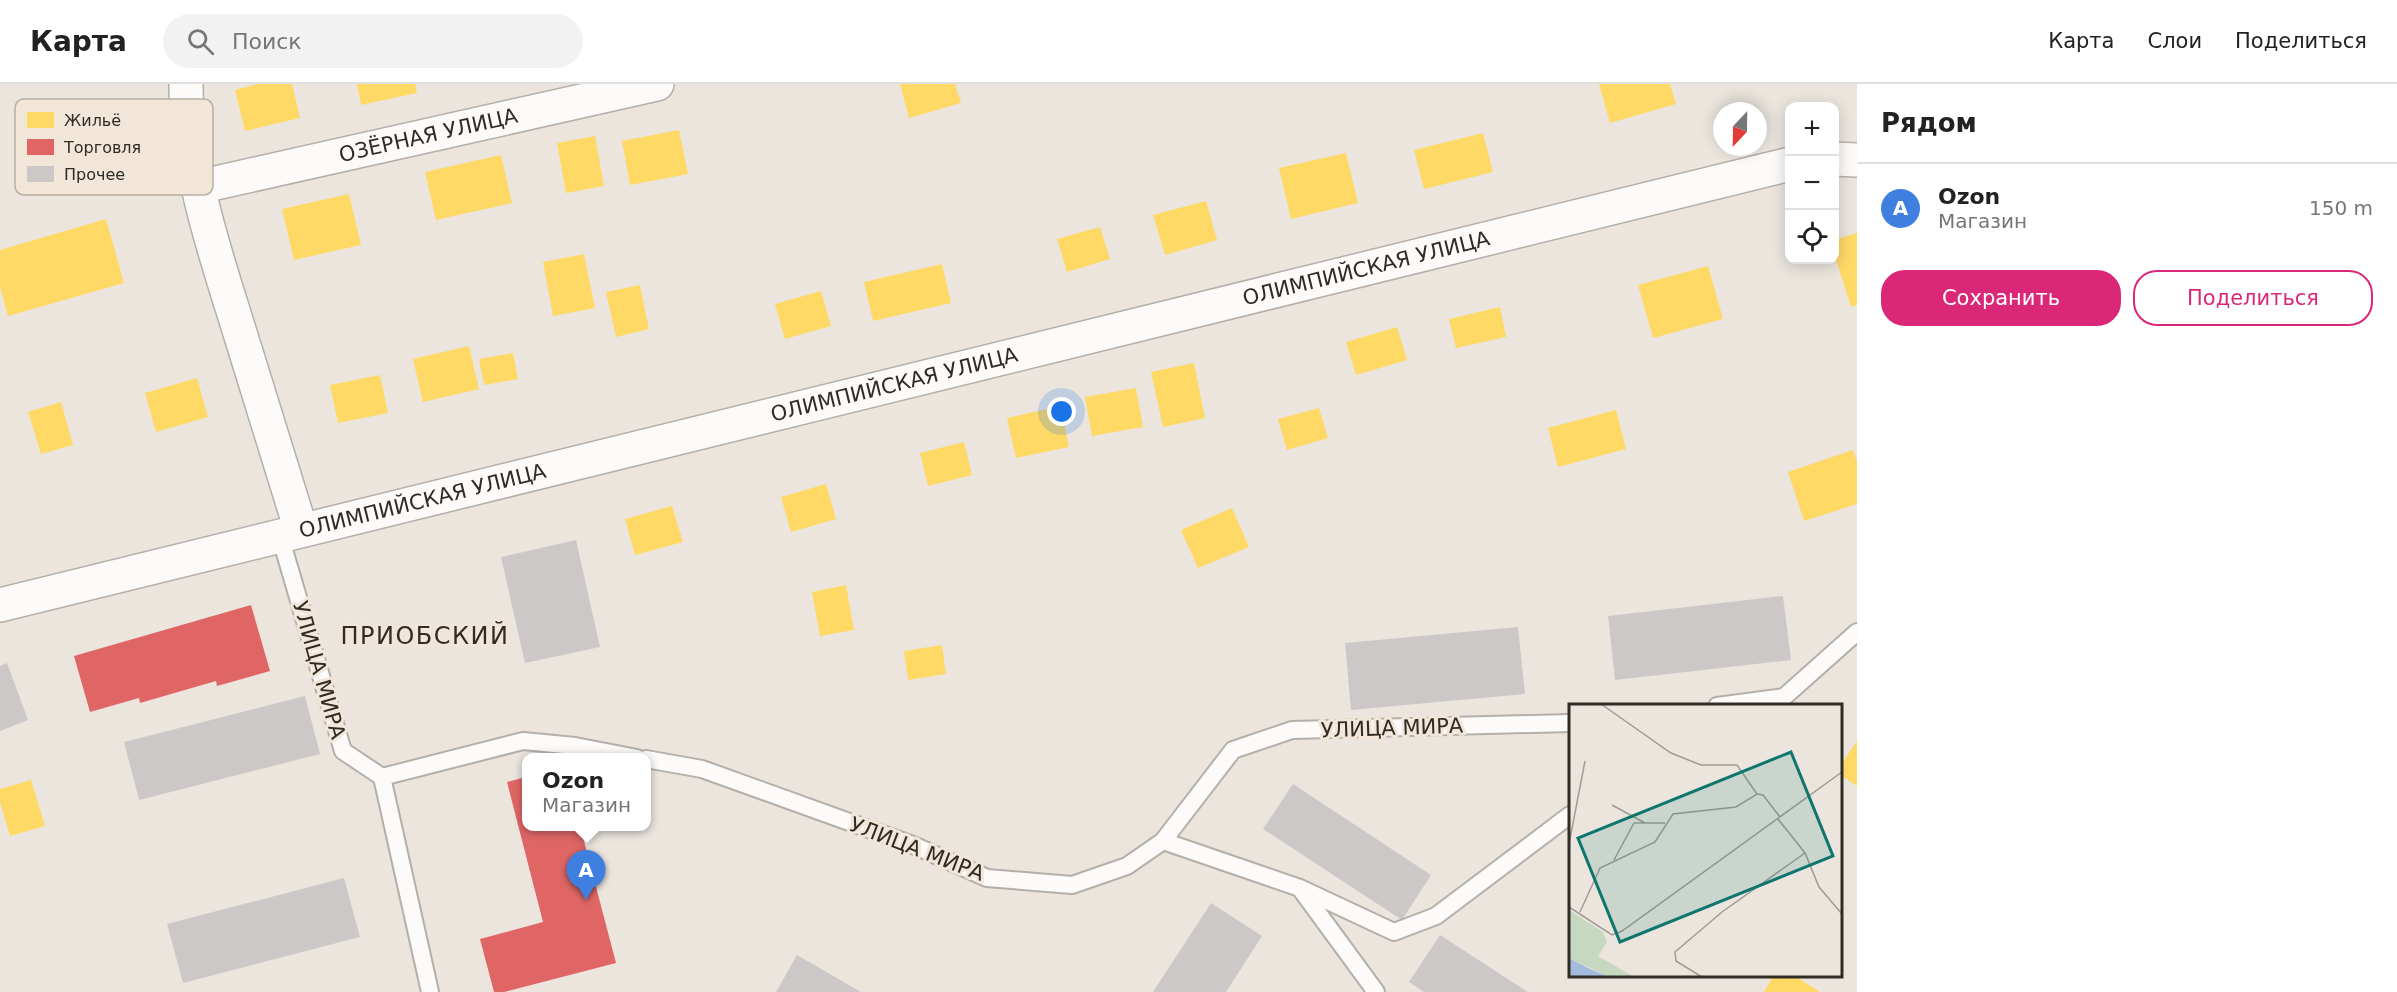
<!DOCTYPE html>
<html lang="ru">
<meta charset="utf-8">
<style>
:root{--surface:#fff;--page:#f2f2f2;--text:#222;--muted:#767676;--line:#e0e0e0;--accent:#db2777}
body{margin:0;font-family:"DejaVu Sans",sans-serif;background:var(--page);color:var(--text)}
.controls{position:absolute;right:18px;top:18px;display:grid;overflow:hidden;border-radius:12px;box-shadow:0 3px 15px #0003}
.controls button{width:54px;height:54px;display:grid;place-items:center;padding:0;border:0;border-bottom:2px solid var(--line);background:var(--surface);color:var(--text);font:30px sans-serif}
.compass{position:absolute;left:1713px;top:18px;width:54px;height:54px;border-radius:50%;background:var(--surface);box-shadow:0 3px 15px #0003;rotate:202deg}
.you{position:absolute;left:1062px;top:328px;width:21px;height:21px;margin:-15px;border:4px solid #fff;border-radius:50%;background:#1a73e8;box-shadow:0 0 0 9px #1a73e833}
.badge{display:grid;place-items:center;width:39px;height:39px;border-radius:50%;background:var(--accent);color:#fff;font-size:20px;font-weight:700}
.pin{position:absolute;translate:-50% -50px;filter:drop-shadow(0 2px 3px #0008)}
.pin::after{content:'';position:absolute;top:32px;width:21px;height:18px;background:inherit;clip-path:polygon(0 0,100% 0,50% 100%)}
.popup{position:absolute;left:522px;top:669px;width:129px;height:78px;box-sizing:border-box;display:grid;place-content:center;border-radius:12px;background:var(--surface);filter:drop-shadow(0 2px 4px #0005);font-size:20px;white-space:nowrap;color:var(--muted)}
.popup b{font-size:22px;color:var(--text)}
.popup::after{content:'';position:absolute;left:50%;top:100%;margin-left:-12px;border:12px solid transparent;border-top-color:var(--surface)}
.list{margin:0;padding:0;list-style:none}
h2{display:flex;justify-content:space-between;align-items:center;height:78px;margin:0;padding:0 24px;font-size:26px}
h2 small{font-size:20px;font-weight:400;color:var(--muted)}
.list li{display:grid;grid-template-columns:39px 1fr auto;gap:18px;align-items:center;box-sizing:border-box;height:90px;padding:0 24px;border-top:2px solid var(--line)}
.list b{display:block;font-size:22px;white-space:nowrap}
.list p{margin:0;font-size:20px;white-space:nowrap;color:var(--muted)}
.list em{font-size:20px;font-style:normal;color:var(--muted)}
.actions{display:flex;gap:12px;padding:18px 24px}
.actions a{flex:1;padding:14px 0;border:2px solid var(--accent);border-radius:24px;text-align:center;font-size:21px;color:var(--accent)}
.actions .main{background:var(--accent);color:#fff}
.icon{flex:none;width:33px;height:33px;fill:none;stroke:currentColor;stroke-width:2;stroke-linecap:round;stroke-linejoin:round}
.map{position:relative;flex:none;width:1857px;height:908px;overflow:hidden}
header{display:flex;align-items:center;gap:36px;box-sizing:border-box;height:84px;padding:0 30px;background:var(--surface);border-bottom:2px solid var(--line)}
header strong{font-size:28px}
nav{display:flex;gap:33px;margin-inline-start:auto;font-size:21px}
.search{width:420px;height:54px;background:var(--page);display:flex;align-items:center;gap:15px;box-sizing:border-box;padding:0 21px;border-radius:33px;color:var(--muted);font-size:22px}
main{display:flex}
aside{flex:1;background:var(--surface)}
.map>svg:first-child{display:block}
.homes{fill:#ffd966}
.shops{fill:#e06666}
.building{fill:#cdc8c8}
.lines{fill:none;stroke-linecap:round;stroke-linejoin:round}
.service-casing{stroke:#b4afa9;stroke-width:20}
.minor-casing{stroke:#b4afa9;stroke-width:36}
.service{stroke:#fcfbfa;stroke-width:16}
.minor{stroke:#fcfbfa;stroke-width:33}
.labels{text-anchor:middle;stroke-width:6;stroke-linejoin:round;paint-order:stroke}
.street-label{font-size:21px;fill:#2f2b25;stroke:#f1e6d8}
.quarter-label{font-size:24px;letter-spacing:1.5px;fill:#2f2b25;stroke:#f1e6d8}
.inset-road{fill:none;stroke:#a09b94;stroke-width:1.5}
.view{fill:#0f766e;fill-opacity:0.15;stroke:#0f766e;stroke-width:3}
.inset-edge{fill:none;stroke:#2f2b25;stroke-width:3}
.key{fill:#f1e6d8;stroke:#b7aea2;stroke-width:1.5}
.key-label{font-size:16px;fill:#2f2b25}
</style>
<header>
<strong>Карта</strong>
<div class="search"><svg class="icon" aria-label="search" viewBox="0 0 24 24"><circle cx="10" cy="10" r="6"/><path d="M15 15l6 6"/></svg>Поиск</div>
<nav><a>Карта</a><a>Слои</a><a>Поделиться</a></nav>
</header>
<main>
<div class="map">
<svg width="1857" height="908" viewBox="0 0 1857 908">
<rect width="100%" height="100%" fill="#ebe5de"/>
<g class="homes">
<polygon points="258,0 292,0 300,34 245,47 235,6"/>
<polygon points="357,0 415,0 417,9 361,21"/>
<polygon points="900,0 955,0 961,19 909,34"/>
<polygon points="1599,0 1670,0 1676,20 1610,39"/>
<polygon points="679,46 688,90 630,101 622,57"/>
<polygon points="1483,49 1493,88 1424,105 1414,66"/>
<polygon points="595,52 604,102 566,109 557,59"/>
<polygon points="1346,69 1358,119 1291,135 1279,84"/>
<polygon points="501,71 512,119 436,136 425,88"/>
<polygon points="349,110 361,161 294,176 282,125"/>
<polygon points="1206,117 1217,156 1165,171 1153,131"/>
<polygon points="106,135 124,199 8,232 0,203 0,166"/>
<polygon points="1100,143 1110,175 1067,188 1057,155"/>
<polygon points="1857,149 1857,221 1851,223 1834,169 1834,156"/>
<polygon points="584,170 595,224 553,232 543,178"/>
<polygon points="942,180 951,219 873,237 864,198"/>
<polygon points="1708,182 1723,235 1653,254 1638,201"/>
<polygon points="640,201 649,245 616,253 606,208"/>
<polygon points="821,207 831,242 785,255 775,220"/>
<polygon points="1500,223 1506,253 1456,264 1449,235"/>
<polygon points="1397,243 1407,276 1356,291 1346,258"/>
<polygon points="469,262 479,305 423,318 413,275"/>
<polygon points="513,269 518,295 484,301 479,275"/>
<polygon points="1194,279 1205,334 1163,343 1151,288"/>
<polygon points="380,291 388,329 338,339 330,301"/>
<polygon points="197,294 208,333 156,348 145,309"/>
<polygon points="1136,304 1143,343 1092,352 1085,313"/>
<polygon points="61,318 73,361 41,370 28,328"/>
<polygon points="1061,322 1069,363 1016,374 1007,334"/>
<polygon points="1319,324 1328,354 1287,366 1278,335"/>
<polygon points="1616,326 1626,365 1558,383 1548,344"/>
<polygon points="964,358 972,391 928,402 920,369"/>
<polygon points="1853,366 1857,378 1857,420 1804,437 1788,388"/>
<polygon points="826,400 836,435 791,448 781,413"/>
<polygon points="672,422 683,458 635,471 625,435"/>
<polygon points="1232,424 1249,463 1198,484 1181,446"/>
<polygon points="846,501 854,546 820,552 812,508"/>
<polygon points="942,561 946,590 908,596 904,567"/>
<polygon points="1857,657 1857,702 1840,691 1840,682"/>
<polygon points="31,696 45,742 10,752 0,718 0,705"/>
<polygon points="1773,892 1795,892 1820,908 1764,908"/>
</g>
<g class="shops">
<polygon points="251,521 270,587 217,602 216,597 140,619 139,614 90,628 74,572"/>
<polygon points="526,693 526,742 580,742 616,879 504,908 494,908 480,855 543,838 507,698"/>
</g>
<g class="building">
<polygon points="576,456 600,563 525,579 501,473"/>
<polygon points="1783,512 1791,576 1615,596 1608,532"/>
<polygon points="1518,543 1525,610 1351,626 1345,559"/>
<polygon points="7,579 28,636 0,647 0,582"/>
<polygon points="305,612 320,670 139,716 124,658"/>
<polygon points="1293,700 1431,791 1402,836 1263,745"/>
<polygon points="344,794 360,853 183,899 167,840"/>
<polygon points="1211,819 1262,852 1226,908 1153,908"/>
<polygon points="1440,851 1528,908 1424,908 1409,898"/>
<polygon points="797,871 861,908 776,908"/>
</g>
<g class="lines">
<g class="service-casing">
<g id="service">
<polyline points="280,452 343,667 382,693 523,657 575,662 637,674"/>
<polyline points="1717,622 1784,613 1857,548"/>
<polyline points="646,675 702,685 913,761 987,794 1072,801 1127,782 1163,757 1233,666 1292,646 1570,639"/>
<polyline points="382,693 430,908"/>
<polyline points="1163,757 1300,804 1394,848 1436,832 1570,731"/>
<polyline points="1302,807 1376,908"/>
</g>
</g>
<g class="minor-casing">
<g id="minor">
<path d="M186,0C186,81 212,160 236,236C258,306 280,376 301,446"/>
<polyline points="1834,75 1857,76"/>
<path id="s1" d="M198,103L657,0"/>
<path id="s2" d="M0,521L1790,80"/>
</g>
</g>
<use href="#service" class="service"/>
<use href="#minor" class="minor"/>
</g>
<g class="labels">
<g class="street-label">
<text dy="7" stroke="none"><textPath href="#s1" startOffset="236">ОЗЁРНАЯ УЛИЦА</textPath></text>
<text dy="7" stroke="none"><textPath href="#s2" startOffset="1407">ОЛИМПИЙСКАЯ УЛИЦА</textPath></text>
<text dy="7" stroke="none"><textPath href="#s2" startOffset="921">ОЛИМПИЙСКАЯ УЛИЦА</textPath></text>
<text dy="7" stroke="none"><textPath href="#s2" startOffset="435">ОЛИМПИЙСКАЯ УЛИЦА</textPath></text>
<text transform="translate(319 586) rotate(74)" y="7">УЛИЦА МИРА</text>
<text transform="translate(1392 644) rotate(-2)" y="7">УЛИЦА МИРА</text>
<text transform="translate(917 765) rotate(21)" y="7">УЛИЦА МИРА</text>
</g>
<g class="quarter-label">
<text x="425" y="560">ПРИОБСКИЙ</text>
</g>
</g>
<g transform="translate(1569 620)">
<rect width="273" height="273" fill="#ebe5de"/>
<path d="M0,206L34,228L38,238L29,252L65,273H40L0,254Z" fill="#c6d8c0"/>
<path d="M0,254L19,264L40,273H0Z" fill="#a2bcdd"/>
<path class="inset-road" d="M32,0L102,49L132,61H168L188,90M43,101L76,119M209,115L236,149L250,183L273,210M0,140L16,57M45,156L65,119H96M0,203L43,231L53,227L273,68M11,208L31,164L86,138L104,110L167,103L188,90L194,91L211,113M133,273L107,257L106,248L153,208L236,149"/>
<path class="view" d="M222,48L264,152L51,238L9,134Z"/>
<rect width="273" height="273" class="inset-edge"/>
</g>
<rect x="15" y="15" width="198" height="96" rx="9" class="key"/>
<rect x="27" y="28" width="27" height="16" fill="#ffd966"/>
<rect x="27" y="55" width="27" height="16" fill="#e06666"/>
<rect x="27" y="82" width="27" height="16" fill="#cdc8c8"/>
<g class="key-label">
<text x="64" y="42">Жильё</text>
<text x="64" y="69">Торговля</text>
<text x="64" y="96">Прочее</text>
</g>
</svg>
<div class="controls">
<button>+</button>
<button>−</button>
<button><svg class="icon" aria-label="locate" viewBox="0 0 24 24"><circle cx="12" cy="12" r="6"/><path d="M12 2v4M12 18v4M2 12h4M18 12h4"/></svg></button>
</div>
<svg class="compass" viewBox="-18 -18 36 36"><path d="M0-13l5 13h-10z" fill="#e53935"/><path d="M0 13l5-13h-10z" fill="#767676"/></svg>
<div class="you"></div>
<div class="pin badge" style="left:586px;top:816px;background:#3f7fe0">A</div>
<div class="popup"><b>Ozon</b>Магазин</div>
</div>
<aside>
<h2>Рядом<small></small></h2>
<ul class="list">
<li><span class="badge" style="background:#3f7fe0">A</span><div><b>Ozon</b><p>Магазин</p></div><em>150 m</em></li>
</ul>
<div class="actions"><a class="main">Сохранить</a><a>Поделиться</a></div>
</aside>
</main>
